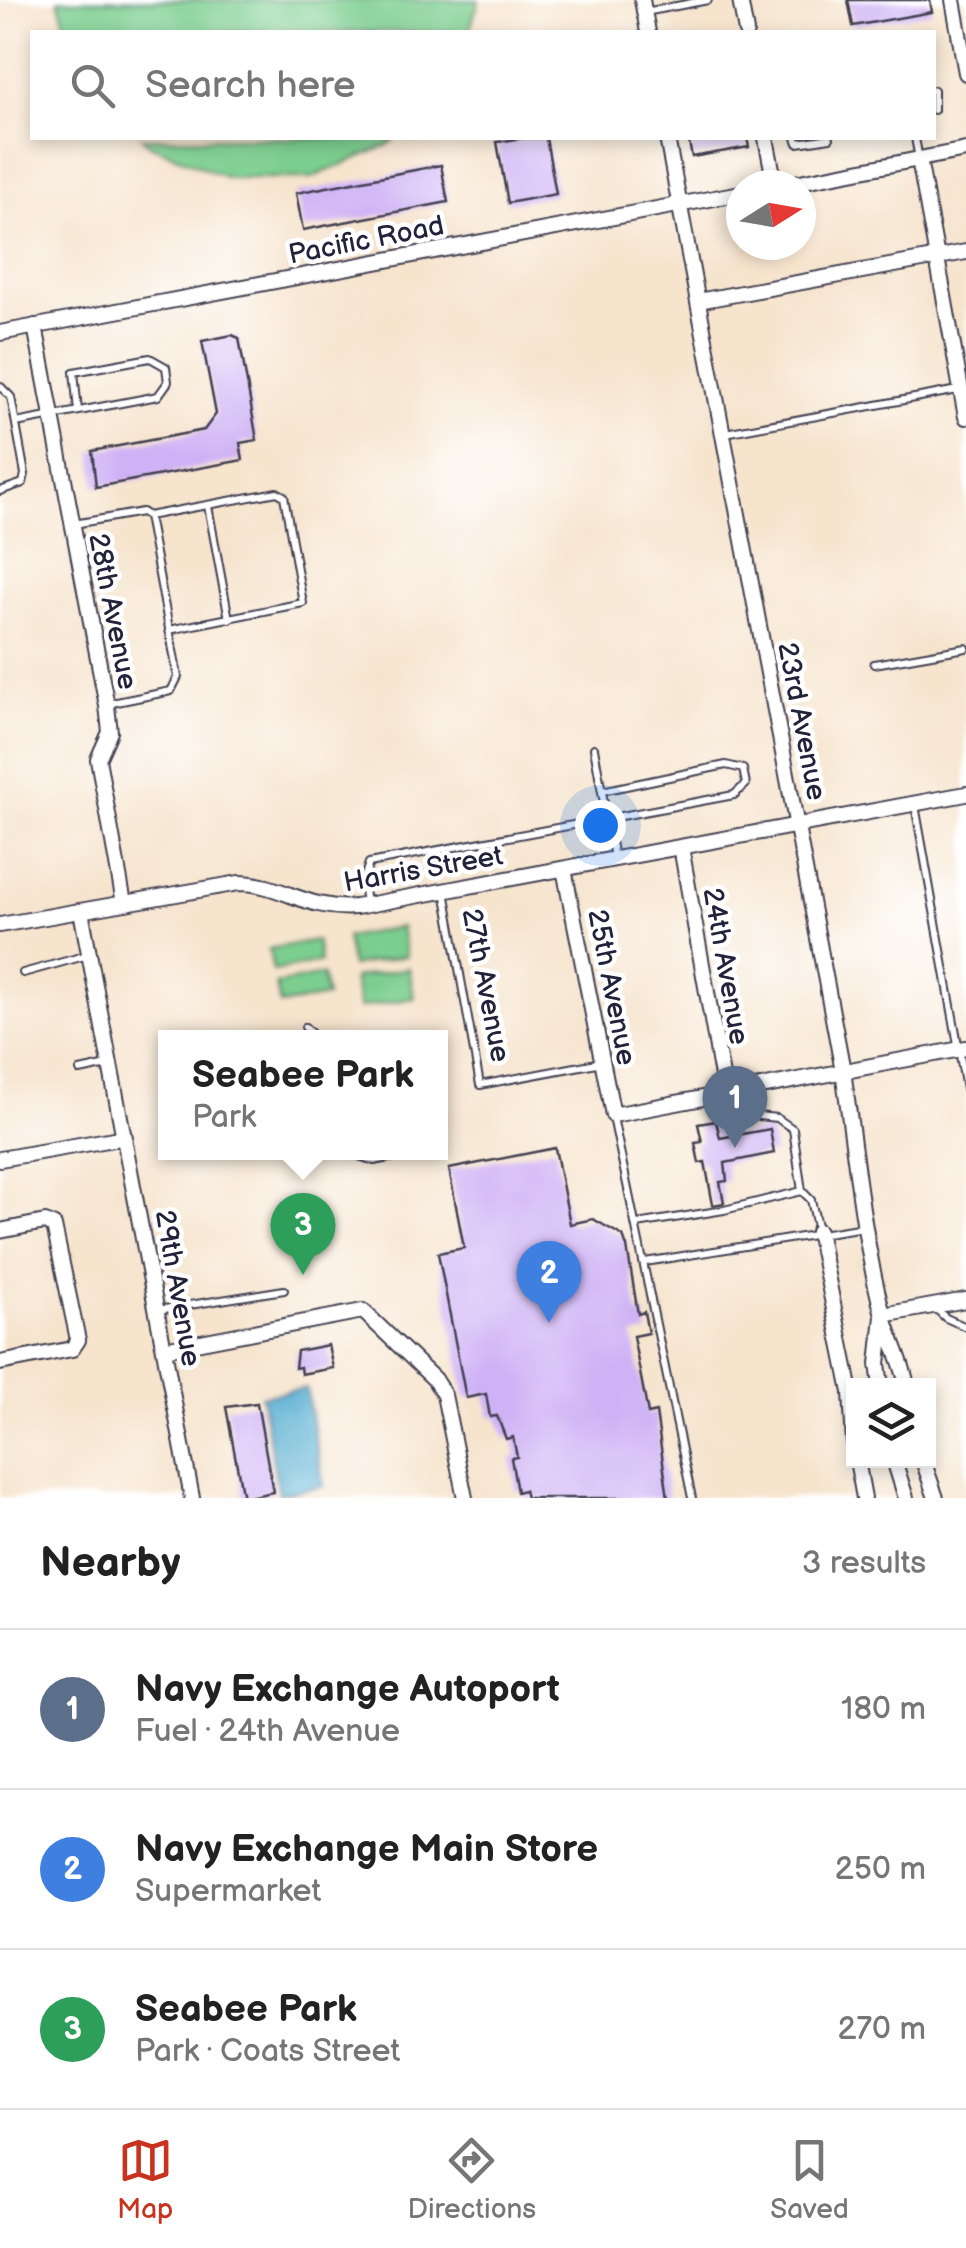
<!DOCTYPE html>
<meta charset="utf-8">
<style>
:root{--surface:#fff;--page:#f6f6f6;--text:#222;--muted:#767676;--line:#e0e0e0;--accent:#c8321e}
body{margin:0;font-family:"Balsamiq Sans",sans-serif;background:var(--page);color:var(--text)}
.controls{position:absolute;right:30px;bottom:30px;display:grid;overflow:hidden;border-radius:0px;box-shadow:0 5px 15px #0003}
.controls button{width:90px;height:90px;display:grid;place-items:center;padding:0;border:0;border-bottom:2px solid var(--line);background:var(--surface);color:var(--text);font:50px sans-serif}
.compass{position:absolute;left:726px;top:170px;width:90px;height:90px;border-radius:50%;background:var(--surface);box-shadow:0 5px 15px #0003;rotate:79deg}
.you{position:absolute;left:600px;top:825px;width:35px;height:35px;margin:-25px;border:8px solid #fff;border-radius:50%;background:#1a73e8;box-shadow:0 0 0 15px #1a73e833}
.badge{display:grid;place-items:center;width:65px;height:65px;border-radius:50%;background:var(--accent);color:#fff;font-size:32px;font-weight:700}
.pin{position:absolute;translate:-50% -82px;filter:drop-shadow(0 2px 5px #0008)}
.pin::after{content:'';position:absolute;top:52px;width:35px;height:30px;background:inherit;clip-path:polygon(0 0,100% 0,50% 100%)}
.popup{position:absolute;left:158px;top:1030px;width:290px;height:130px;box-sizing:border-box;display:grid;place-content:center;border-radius:0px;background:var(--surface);filter:drop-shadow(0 2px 8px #0005);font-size:32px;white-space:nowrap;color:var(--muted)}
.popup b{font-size:38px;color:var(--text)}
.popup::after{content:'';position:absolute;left:50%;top:100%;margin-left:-20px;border:20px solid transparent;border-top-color:var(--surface)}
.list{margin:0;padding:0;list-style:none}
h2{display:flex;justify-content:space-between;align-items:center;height:130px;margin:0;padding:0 40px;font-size:42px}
h2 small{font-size:32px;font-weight:400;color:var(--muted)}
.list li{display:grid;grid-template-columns:65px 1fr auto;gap:30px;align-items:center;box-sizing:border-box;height:160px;padding:0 40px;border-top:2px solid var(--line)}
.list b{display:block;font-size:38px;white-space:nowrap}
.list p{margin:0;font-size:32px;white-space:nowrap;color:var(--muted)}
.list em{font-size:32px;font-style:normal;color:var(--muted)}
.icon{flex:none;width:55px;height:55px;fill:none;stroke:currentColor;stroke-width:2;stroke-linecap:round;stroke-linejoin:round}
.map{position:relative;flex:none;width:966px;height:1498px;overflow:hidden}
.search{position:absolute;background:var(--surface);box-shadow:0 5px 15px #0003;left:30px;right:30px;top:30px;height:110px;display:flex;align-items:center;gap:25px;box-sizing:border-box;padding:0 35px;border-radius:0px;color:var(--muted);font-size:38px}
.sheet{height:610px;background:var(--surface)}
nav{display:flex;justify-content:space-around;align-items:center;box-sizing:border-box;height:140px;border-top:2px solid var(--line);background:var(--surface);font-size:28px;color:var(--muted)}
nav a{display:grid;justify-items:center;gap:5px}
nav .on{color:var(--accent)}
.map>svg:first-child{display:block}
.green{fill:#7cce8f;stroke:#4f7865;stroke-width:2.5}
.water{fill:#51abcf;stroke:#3a6685;stroke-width:2.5}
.building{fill:#cfb2f5}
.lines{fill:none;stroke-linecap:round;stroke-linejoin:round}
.service-casing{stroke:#423f51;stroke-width:10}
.minor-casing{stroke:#423f51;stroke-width:18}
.service{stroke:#fff;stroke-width:6}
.minor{stroke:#fff;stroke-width:14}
.labels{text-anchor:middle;stroke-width:9;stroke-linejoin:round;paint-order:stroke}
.street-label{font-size:28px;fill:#22223b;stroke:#fff}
</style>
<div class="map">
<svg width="966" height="1498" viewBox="0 0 966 1498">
<rect width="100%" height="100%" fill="#fff"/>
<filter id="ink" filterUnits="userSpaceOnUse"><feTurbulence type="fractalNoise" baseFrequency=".01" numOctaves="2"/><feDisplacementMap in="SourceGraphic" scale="20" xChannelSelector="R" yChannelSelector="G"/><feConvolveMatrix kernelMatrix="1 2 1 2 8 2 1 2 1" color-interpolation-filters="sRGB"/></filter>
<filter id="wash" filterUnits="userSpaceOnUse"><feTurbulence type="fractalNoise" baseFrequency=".0048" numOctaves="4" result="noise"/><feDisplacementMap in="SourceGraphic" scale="40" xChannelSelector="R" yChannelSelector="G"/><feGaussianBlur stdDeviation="2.25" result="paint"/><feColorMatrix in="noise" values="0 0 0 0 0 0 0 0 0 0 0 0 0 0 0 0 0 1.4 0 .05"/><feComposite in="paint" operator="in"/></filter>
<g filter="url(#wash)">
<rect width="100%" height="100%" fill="#f6e4cd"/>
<g class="green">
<polygon points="58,0 479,0 469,32 68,32"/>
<polygon points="142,138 396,138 388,145 311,178 227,178 150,145"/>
<polygon points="401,927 406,956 351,966 346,937"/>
<polygon points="316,940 320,962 273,971 269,949"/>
<polygon points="409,968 414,998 359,1008 353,978"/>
<polygon points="322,975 326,997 280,1005 276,984"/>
</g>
<polygon class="water" points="306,1388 324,1486 279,1494 261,1396"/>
<g id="blocks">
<g class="building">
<polygon points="848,0 930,0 932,12 853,26"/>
<polygon points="524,138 546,138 556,194 508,203 497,142"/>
<polygon points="688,138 747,138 749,147 692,157"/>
<polygon points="441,165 448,202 303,230 296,193"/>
<polygon points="232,335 239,338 257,440 240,443 243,460 96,487 92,451 204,430 216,414 202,341"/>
<polygon points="716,1121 720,1138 770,1129 774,1153 725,1163 727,1181 720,1182 724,1203 713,1205 705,1162 699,1163 695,1143 702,1142 698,1124"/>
<polygon points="555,1148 570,1224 593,1219 623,1236 627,1247 638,1314 644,1312 648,1333 633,1336 648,1414 656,1412 668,1498 526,1498 524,1490 517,1492 511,1458 517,1457 513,1437 506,1439 497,1416 490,1417 486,1394 466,1398 438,1253 464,1248 449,1169"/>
<polygon points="328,1345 333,1368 301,1374 300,1367 295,1368 297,1351"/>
<polygon points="257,1403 273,1492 243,1498 226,1407"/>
</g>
</g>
</g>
<g filter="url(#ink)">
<use href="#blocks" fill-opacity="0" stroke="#423f51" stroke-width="2.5"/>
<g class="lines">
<g class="service-casing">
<g id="service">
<polyline points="645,12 708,0"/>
<polyline points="934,90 934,110"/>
<polyline points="796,138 798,143 830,138"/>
<polyline points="915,138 919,159"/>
<polyline points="0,386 11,397 25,474 23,483 0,491"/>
<polyline points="16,423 158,396 168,382 166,367 150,358 74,372 78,411"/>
<polyline points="725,433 958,390"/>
<polyline points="208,506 229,619"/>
<polyline points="148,516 277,492 284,496 303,603 169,630"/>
<polyline points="74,524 142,512 148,516 178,677 171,691 107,704"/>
<polyline points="874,664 966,648"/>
<polyline points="594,748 614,858"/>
<polyline points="915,805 966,1089"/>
<polyline points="445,891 480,1085 602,1062"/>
<polyline points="366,904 363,882 369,863 734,795 746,784 743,769 726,765 602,791"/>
<polyline points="23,973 88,955"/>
<polyline points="305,1027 316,1038"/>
<polyline points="80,1071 108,1065"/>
<polyline points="749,1092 758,1116 777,1118 793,1129 802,1191"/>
<polyline points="613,1117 692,1498"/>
<polyline points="347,1152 374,1161 419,1152"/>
<polyline points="637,1224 724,1210 802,1191 811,1200 818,1230"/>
<polyline points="645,1262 864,1227"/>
<polyline points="934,1307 946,1318 966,1327"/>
<polyline points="158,1310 284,1290"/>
</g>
</g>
<g class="minor-casing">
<g id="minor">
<polyline points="642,0 648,32"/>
<polyline points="740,0 746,32"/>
<polyline points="953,0 966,73"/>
<path d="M667,138L843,1071C855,1151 862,1233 882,1311C889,1337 902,1359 907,1386"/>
<polyline points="766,138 775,185"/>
<polyline points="919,159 966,417"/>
<polyline points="784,185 966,150"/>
<polyline points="698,301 966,252"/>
<polyline points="35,326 107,706 110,732 98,759 124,903"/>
<polyline points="0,333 741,193"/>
<polyline points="681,847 725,1093"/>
<polyline points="564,869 613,1115 966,1048"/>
<polyline points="81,911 192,1498"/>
<path d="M0,925L239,883C281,883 306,911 356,907L966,794"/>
<polyline points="0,1159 125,1137"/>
<polyline points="0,1231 45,1222 54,1226 78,1340 72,1349 0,1363"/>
<polyline points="818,1231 851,1392 854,1444"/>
<polyline points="883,1315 966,1300"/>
<polyline points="164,1349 363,1311 434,1379 444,1395 465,1498"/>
<polyline points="881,1386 878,1364 883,1316"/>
<polyline points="857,1460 864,1498"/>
<polyline points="894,1460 906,1498"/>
<polyline points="923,1460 936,1498"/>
</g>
</g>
<use href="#service" class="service"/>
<use href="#minor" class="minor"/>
</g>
</g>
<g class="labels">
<g class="street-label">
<text transform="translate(366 239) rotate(-11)" y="10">Pacific Road</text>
<text transform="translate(114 611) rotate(79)" y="10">28th Avenue</text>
<text transform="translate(803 721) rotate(79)" y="10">23rd Avenue</text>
<text transform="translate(423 868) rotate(-10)" y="10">Harris Street</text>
<text transform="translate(727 966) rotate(80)" y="10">24th Avenue</text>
<text transform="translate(487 985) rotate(79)" y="10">27th Avenue</text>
<text transform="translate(613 987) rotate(79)" y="10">25th Avenue</text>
<text transform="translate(179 1288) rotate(80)" y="10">29th Avenue</text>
</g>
</g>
</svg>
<div class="controls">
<button><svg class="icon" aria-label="layers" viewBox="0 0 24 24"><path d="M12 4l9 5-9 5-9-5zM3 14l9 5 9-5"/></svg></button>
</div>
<svg class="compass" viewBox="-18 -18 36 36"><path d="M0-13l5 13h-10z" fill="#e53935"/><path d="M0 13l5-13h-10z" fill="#767676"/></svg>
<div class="you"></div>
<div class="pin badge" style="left:735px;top:1148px;background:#5c6f8a">1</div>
<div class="pin badge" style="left:549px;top:1323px;background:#3f7fe0">2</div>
<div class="pin badge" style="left:303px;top:1275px;background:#2e9e5b">3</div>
<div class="popup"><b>Seabee Park</b>Park</div>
<div class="search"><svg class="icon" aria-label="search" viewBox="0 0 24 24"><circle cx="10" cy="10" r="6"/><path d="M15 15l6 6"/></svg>Search here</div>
</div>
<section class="sheet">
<h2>Nearby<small>3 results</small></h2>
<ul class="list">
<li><span class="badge" style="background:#5c6f8a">1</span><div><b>Navy Exchange Autoport</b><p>Fuel · 24th Avenue</p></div><em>180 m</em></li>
<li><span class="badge" style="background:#3f7fe0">2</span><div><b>Navy Exchange Main Store</b><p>Supermarket</p></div><em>250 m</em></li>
<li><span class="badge" style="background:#2e9e5b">3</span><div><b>Seabee Park</b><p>Park · Coats Street</p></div><em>270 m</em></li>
</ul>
</section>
<nav>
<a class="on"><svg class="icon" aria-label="map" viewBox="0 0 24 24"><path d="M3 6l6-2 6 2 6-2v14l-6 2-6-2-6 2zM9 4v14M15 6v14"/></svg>Map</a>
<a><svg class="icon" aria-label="directions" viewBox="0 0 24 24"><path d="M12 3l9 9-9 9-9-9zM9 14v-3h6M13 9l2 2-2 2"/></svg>Directions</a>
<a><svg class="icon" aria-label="saved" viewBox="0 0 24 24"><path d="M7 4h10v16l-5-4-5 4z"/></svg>Saved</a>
</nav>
